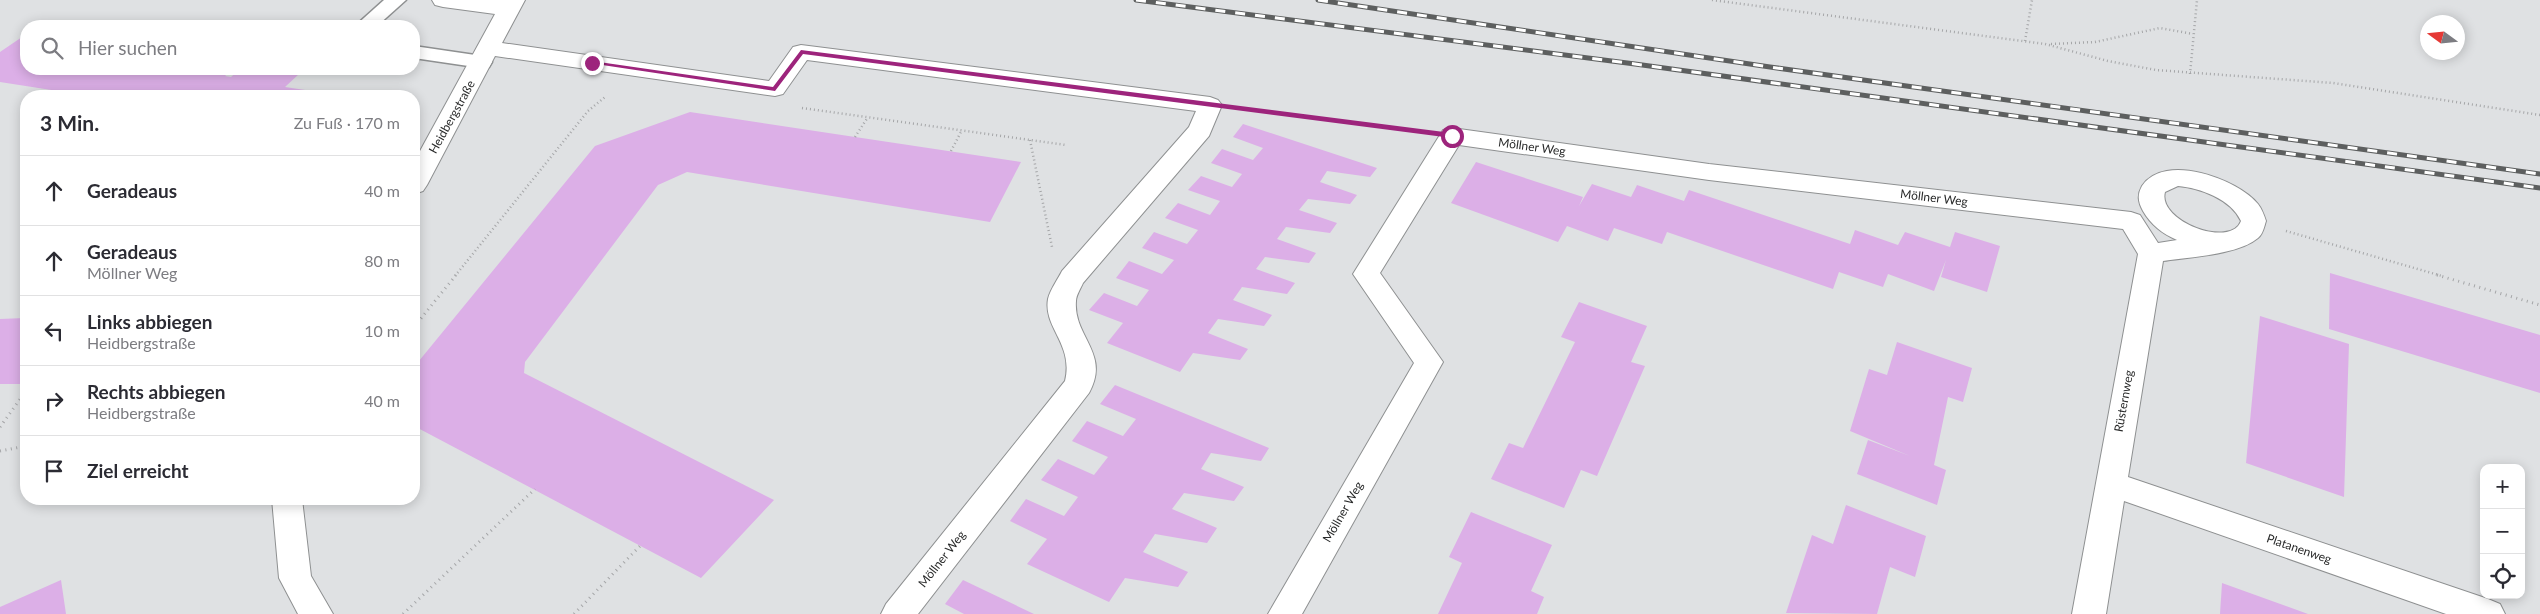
<!DOCTYPE html>
<html lang="de">
<meta charset="utf-8">
<style>
:root{--surface:#fff;--page:#f7f7f7;--text:#2b2b33;--muted:#7c7c81;--line:#e1e1e2}
body{margin:0;font-family:Lato,sans-serif;background:var(--page);color:var(--text)}
.controls{position:absolute;right:15px;bottom:15px;display:grid;overflow:hidden;border-radius:10px;box-shadow:0 2px 12px #0003}
.controls button{width:45px;height:45px;display:grid;place-items:center;padding:0;border:0;border-bottom:1px solid var(--line);background:var(--surface);color:var(--text);font:25px sans-serif}
.compass{position:absolute;left:2420px;top:15px;width:45px;height:45px;border-radius:50%;background:var(--surface);box-shadow:0 2px 12px #0003;rotate:285deg}
.stop{position:absolute;width:15px;height:15px;margin:-11px;border:4px solid #9d247c;border-radius:50%;background:#fff}
.stop.end{background:#9d247c;border-color:#fff;box-shadow:0 1px 5px #0008}
.list{margin:0;padding:0;list-style:none}
h2{display:flex;justify-content:space-between;align-items:center;height:65px;margin:0;padding:0 20px;font-size:21px}
h2 small{font-size:16px;font-weight:400;color:var(--muted)}
.list li{display:grid;grid-template-columns:32px 1fr auto;gap:15px;align-items:center;box-sizing:border-box;height:70px;padding:0 20px;border-top:1px solid var(--line)}
.list b{display:block;font-size:19px;white-space:nowrap}
.list p{margin:0;font-size:16px;white-space:nowrap;color:var(--muted)}
.list em{font-size:16px;font-style:normal;color:var(--muted)}
.icon{flex:none;width:28px;height:28px;fill:none;stroke:currentColor;stroke-width:2;stroke-linecap:round;stroke-linejoin:round}
.map{position:relative;flex:none;width:2540px;height:614px;overflow:hidden}
.search{position:absolute;background:var(--surface);box-shadow:0 2px 12px #0003;left:20px;top:20px;width:400px;height:55px;display:flex;align-items:center;gap:12px;box-sizing:border-box;padding:0 18px;border-radius:20px;color:var(--muted);font-size:19px}
.panel{position:absolute;background:var(--surface);box-shadow:0 2px 12px #0003;left:20px;top:90px;width:400px;height:415px;border-radius:20px}
.map>svg:first-child{display:block}
.building{fill:#dcafe7}
.lines{fill:none;stroke-linecap:round;stroke-linejoin:round}
.service-casing{stroke:#8e9091;stroke-width:3}
.minor-casing{stroke:#8e9091;stroke-width:2}
.path-far1{stroke:#a5a6a8;stroke-width:2.5;stroke-dasharray:1 3;stroke-linecap:butt}
.path{stroke:#a5a6a8;stroke-width:3;stroke-dasharray:1 4.5;stroke-linecap:butt}
.service{fill:#fff;fill-rule:evenodd}
.minor{fill:#fff;fill-rule:evenodd}
.rail-casing{stroke:#5d5f5f;stroke-width:5}
.rail{stroke:#fff;stroke-width:3;stroke-dasharray:10;stroke-linecap:butt}
.route{fill:#9d247c}
.labels{text-anchor:middle;stroke-width:4;stroke-linejoin:round;paint-order:stroke}
.street-label{font-size:12px;fill:#292a2a;stroke:#fff}
</style>
<div class="map">
<svg width="2540" height="614" viewBox="0 0 2540 614">
<rect width="100%" height="100%" fill="#dfe1e3"/>
<g class="building">
<polygon points="22,37 26,37 26,69 226,69 232,70 225,76 231,77 240,69 265,69 299,74 285,87 305,90 302,96 90,96 0,82 0,52"/>
<polygon points="690,112 1021,162 990,222 687,172 658,185 525,362 524,373 774,500 701,578 414,426 414,367 595,146"/>
<polygon points="1243,124 1377,168 1370,177 1327,171 1320,182 1357,195 1350,204 1308,199 1299,210 1337,223 1330,233 1286,227 1277,239 1316,253 1309,263 1265,257 1256,269 1295,283 1287,294 1242,287 1233,300 1272,315 1264,326 1218,319 1208,333 1248,349 1240,360 1193,353 1180,372 1107,343 1123,323 1089,310 1104,293 1137,306 1149,290 1116,278 1129,261 1162,274 1174,260 1142,248 1154,232 1187,244 1198,230 1165,218 1178,203 1210,215 1220,201 1188,190 1201,176 1232,187 1242,174 1211,163 1222,149 1253,160 1263,148 1233,137"/>
<polygon points="1476,162 1583,197 1579,206 1592,184 1631,197 1637,185 1684,201 1689,190 1850,244 1855,230 1898,245 1905,232 1950,247 1955,232 2000,246 1987,292 1941,277 1946,260 1934,291 1888,274 1883,287 1839,272 1833,289 1667,232 1662,244 1614,228 1608,241 1567,226 1558,242 1451,203"/>
<polygon points="2330,273 2540,335 2540,393 2329,329"/>
<polygon points="1579,302 1647,326 1631,362 1645,366 1597,476 1581,470 1564,508 1491,479 1509,443 1523,448 1575,342 1561,337"/>
<polygon points="2260,316 2349,344 2344,497 2246,463"/>
<polygon points="25,318 20,325 26,324 26,384 0,384 0,319"/>
<polygon points="1897,342 1972,368 1963,402 1948,397 1934,465 1946,470 1937,505 1857,474 1868,440 1910,456 1850,431 1869,369 1887,375"/>
<polygon points="1115,385 1269,448 1261,461 1211,453 1201,469 1244,487 1234,501 1184,493 1172,509 1217,528 1207,543 1155,534 1143,552 1188,572 1178,587 1125,578 1109,602 1027,564 1047,539 1010,521 1026,499 1064,516 1078,497 1041,480 1058,459 1094,475 1108,457 1072,441 1087,421 1123,436 1136,419 1100,404"/>
<polygon points="1846,505 1926,536 1915,577 1890,567 1877,614 1786,613 1812,535 1833,544"/>
<polygon points="1471,512 1552,545 1531,591 1544,597 1537,614 1438,614 1462,563 1449,557"/>
<polygon points="61,580 66,614 0,614 0,607"/>
<polygon points="963,580 1034,614 964,614 945,604"/>
<polygon points="2222,583 2308,614 2220,614"/>
</g>
<g class="lines">
<g class="service-casing">
<g id="service">
<polygon points="384,0 406,0 377,26 355,26"/>
<polygon points="414,46 482,56 489,57 492,62 489,67 482,68 414,58"/>
</g>
</g>
<g class="minor-casing">
<g id="minor">
<path d="M432,0H525L502,43L769,81L793,47L801,45L1210,97L1218,100L1222,105L1209,136L1083,283C1081,288 1076,295 1076,301C1073,337 1111,353 1089,393L918,614H881L886,604L1065,381C1074,344 1043,328 1048,299C1050,290 1058,279 1062,271L1189,127L1196,111L807,60L783,94L775,96L495,56L427,185L423,191L414,194V162L495,14L443,7L435,5Z"/>
<path d="M1452,128L1709,164L2131,212L2140,215L2158,243L2177,240C2163,234 2151,225 2143,211C2138,202 2137,195 2142,186C2164,152 2238,179 2258,204C2262,209 2264,215 2266,221C2264,227 2263,234 2258,238C2238,255 2189,257 2163,261L2128,477L2488,599L2500,604L2505,614H2446L2124,501L2106,614H2072L2138,254L2123,229L1709,180L1459,145L1380,273L1443,362L1302,614H1268L1414,363L1353,274L1443,130ZM2178,186C2200,188 2231,199 2241,221C2231,249 2157,221 2165,192Z"/>
<polygon points="272,499 302,499 311,576 333,614 298,614 279,578"/>
</g>
</g>
<g class="path-far1">
<polyline points="1712,0 2045,44 2108,61 2156,70 2333,83 2540,115"/>
<polyline points="2025,41 2032,0"/>
<polyline points="2051,44 2095,42 2160,28 2193,34"/>
<polyline points="2190,74 2197,0"/>
<polyline points="802,108 1066,145"/>
<polyline points="1243,109 1415,131"/>
<polyline points="855,137 868,117"/>
<polyline points="1030,140 1052,247"/>
<polyline points="951,151 962,130"/>
<polyline points="2286,231 2442,276"/>
<polyline points="455,276 588,111 605,97"/>
</g>
<g class="path">
<polyline points="2437,275 2540,305"/>
<polyline points="414,327 456,275"/>
<polyline points="0,427 26,391"/>
<polyline points="0,451 26,446"/>
<polyline points="403,614 535,489"/>
<polyline points="574,614 640,546"/>
</g>
<use href="#service" class="service"/>
<use href="#minor" class="minor"/>
<g class="rail-casing">
<g id="rail">
<polyline points="1136,0 1635,64 2540,188"/>
<polyline points="1318,0 1770,67 2540,174"/>
</g>
</g>
<use href="#rail" class="rail"/>
</g>
<polygon class="route" points="801,50 1452,133 1456,136 1452,138 803,54 775,91 589,63 592,61 773,87"/>
<g class="labels">
<g class="street-label">
<text transform="translate(452 117) rotate(-61)" y="4">Heidbergstraße</text>
<text transform="translate(1532 147) rotate(8)" y="4">Möllner Weg</text>
<text transform="translate(1934 198) rotate(7)" y="4">Möllner Weg</text>
<text transform="translate(2124 401) rotate(-80)" y="4">Rüsternweg</text>
<text transform="translate(1343 512) rotate(-60)" y="4">Möllner Weg</text>
<text transform="translate(2299 549) rotate(19)" y="4">Platanenweg</text>
<text transform="translate(942 559) rotate(-52)" y="4">Möllner Weg</text>
</g>
</g>
</svg>
<div class="controls">
<button>+</button>
<button>−</button>
<button><svg class="icon" aria-label="locate" viewBox="0 0 24 24"><circle cx="12" cy="12" r="6"/><path d="M12 2v4M12 18v4M2 12h4M18 12h4"/></svg></button>
</div>
<svg class="compass" viewBox="-18 -18 36 36"><path d="M0-13l5 13h-10z" fill="#e53935"/><path d="M0 13l5-13h-10z" fill="#7c7c81"/></svg>
<div class="stop" style="left:1452px;top:136px"></div>
<div class="stop end" style="left:592px;top:63px"></div>
<div class="search"><svg class="icon" aria-label="search" viewBox="0 0 24 24"><circle cx="10" cy="10" r="6"/><path d="M15 15l6 6"/></svg>Hier suchen</div>
<section class="panel">
<h2>3 Min.<small>Zu Fuß · 170 m</small></h2>
<ul class="list">
<li><svg class="icon" aria-label="ahead" viewBox="0 0 24 24"><path d="M12 20V5M6 11l6-6 6 6"/></svg><div><b>Geradeaus</b></div><em>40 m</em></li>
<li><svg class="icon" aria-label="ahead" viewBox="0 0 24 24"><path d="M12 20V5M6 11l6-6 6 6"/></svg><div><b>Geradeaus</b><p>Möllner Weg</p></div><em>80 m</em></li>
<li><svg class="icon" aria-label="left" viewBox="0 0 24 24"><path d="M17 20v-9H6M10 6l-5 5 5 5"/></svg><div><b>Links abbiegen</b><p>Heidbergstraße</p></div><em>10 m</em></li>
<li><svg class="icon" aria-label="right" viewBox="0 0 24 24"><path d="M7 20v-9h11M14 6l5 5-5 5"/></svg><div><b>Rechts abbiegen</b><p>Heidbergstraße</p></div><em>40 m</em></li>
<li><svg class="icon" aria-label="arrive" viewBox="0 0 24 24"><path d="M6 21V4h12l-3 4 3 4H6"/></svg><div><b>Ziel erreicht</b></div></li>
</ul>
</section>
</div>
